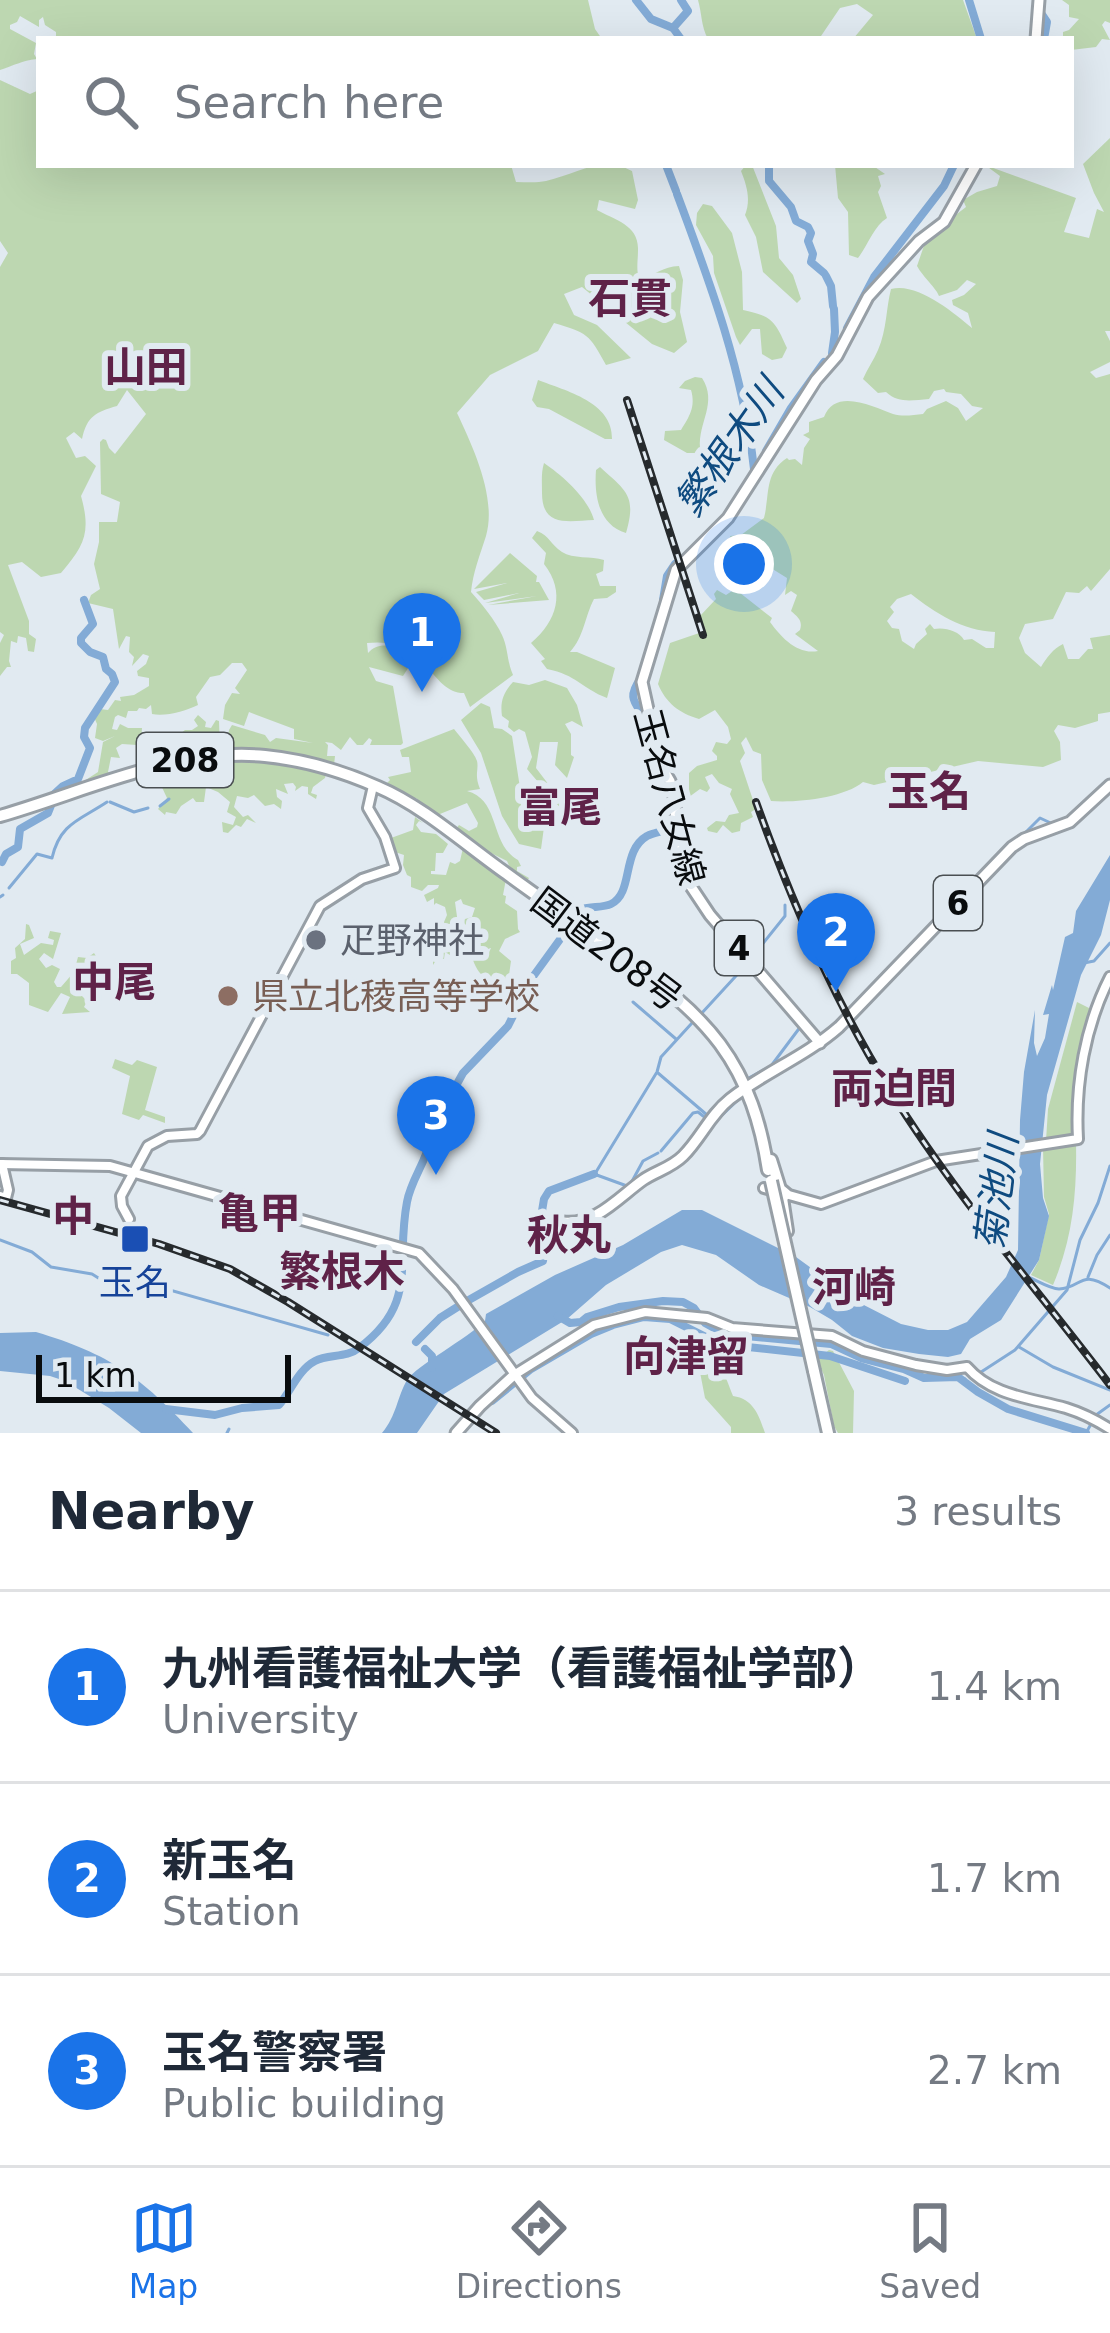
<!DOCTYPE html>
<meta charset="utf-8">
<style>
:root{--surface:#fff;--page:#f6f6f7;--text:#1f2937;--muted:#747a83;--line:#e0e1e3;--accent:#1a73e8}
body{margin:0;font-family:"DejaVu Sans","Noto Sans JP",sans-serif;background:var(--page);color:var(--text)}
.scale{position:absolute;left:36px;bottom:30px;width:255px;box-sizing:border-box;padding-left:12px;border:6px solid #090c0e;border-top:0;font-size:33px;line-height:42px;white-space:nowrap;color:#090c0e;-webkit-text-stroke:9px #e1eaf1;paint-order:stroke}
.you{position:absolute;left:744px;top:564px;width:42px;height:42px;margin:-30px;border:9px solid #fff;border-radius:50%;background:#1a73e8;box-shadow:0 0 0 18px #1a73e833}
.badge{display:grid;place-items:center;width:78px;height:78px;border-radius:50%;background:var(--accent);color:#fff;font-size:39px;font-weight:700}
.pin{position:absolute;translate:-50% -99px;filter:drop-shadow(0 3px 6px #0008)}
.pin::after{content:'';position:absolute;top:63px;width:42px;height:36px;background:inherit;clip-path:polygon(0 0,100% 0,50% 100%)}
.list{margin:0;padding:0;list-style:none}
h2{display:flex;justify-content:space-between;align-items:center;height:156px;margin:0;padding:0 48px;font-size:51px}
h2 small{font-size:39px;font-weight:400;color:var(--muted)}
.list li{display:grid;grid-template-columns:78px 1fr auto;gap:36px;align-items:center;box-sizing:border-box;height:192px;padding:0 48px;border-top:3px solid var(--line)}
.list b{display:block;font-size:45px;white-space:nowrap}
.list p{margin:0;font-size:39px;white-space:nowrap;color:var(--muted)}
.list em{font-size:39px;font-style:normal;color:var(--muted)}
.icon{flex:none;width:66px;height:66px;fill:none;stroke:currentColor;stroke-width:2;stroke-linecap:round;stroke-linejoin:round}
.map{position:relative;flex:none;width:1110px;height:1433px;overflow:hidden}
.search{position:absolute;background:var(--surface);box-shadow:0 12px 48px #0002;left:36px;right:36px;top:36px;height:132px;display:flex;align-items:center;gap:30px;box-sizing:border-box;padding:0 42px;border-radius:0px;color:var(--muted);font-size:45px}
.sheet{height:732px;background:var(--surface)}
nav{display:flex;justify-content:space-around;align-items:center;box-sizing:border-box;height:168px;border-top:3px solid var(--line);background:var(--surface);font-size:33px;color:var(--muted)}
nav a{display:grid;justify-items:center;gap:6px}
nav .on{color:var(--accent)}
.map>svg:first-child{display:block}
.green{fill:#bdd7b1;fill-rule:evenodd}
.water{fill:#83abd6}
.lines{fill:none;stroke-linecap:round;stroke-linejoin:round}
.stream{stroke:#83abd6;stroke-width:3}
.river{stroke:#83abd6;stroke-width:8}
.secondary-casing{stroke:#979fa6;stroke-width:14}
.primary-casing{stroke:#979fa6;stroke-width:15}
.trunk-casing{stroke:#979fa6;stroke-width:16}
.secondary{stroke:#fff;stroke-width:8}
.primary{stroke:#fff;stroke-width:9}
.trunk{stroke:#fff;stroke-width:10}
.rail-casing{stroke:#262a2d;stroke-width:8}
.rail{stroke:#e1eaf1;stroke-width:3;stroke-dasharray:9;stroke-linecap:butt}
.trunk-bridge-casing{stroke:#979fa6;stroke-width:16;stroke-linecap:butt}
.trunk-bridge{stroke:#fff;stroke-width:10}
.worship-dot{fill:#6b7280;stroke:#e1eaf1;stroke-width:4.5}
.education-dot{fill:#8d6e63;stroke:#e1eaf1;stroke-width:4.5}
.transit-dot{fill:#1a4fb4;stroke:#e1eaf1;stroke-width:4.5}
.labels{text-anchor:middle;stroke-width:12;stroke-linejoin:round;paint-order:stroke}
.shield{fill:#e1eaf1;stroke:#4a4f52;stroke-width:3}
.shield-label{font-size:33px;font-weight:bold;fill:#090c0e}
.street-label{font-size:36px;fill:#090c0e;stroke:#e1eaf1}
.worship-label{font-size:36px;fill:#5b616d;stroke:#e1eaf1;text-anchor:start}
.education-label{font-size:36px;fill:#785e54;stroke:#e1eaf1;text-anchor:start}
.transit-label{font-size:36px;fill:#164399;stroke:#e1eaf1}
.water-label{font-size:39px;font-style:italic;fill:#0f4b80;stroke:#e1eaf1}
.quarter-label{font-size:42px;font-weight:bold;fill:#5f2248;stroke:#e1eaf1}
</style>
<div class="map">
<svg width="1110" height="1433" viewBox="0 0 1110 1433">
<rect width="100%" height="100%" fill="#e1eaf1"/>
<g class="green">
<path d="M0,0H588L595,29L602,39H56V32L45,25L43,17L39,20V27L20,16L17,22L10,25V29L36,43L34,54L37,59C21,61 15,65 0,70Z"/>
<path d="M698,0H963L977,39H853L873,15L857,4L840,8L819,39H708C701,26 702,14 698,0Z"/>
<polygon points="1062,0 1110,0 1110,23 1105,21 1102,25 1110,40 1102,39 1096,47 1071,50 1071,39 1063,39 1063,32 1069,30 1079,19 1069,17 1069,5"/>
<path d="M0,80L30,94L39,90V165H511L516,182C526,182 537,183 546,181C577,174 601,155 632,171L638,200L635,209L599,200L597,210C615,220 639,225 638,250C638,261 636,268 639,280C654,276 663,266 679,266L683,280L680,312L687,342L674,353L652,344L582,287L564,294L574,315L597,325L631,358L606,365C589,334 588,333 554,323L538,351L490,375L457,413C473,447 497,498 486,536C480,555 473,572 471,592C482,604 495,620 502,635C508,647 507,662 513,675L470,707L464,693C428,692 430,636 367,643L368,653C381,638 401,648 414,659L403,676L369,667L376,681L393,686L403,743L401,745H370L372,740L369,738L363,745H357L350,737L341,750L332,743L325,742L328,745L327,756H335L334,765L279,755L151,766L147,763L140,769L118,773L142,763L149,748L153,753L160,748L156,755L153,754L157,758L170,755L176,737L185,730H192L198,726L194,720L198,715L206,722L205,727L211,728L216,720L219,721L220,751L226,748L229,730L232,725L265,735L270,742L276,738L313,743L294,739V729L249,712L244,726L223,719L225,705L232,693L240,694L235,688L247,670L242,663H232L220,675L210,677L196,697L198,705C186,711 165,717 152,714L151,705L146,709L139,708L137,711H128L126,718L118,715L115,717L112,729L117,730L120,724L128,728H142L141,741L137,745L122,744L116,748L120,758L111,757L108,772L116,776L84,787L81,783L98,772L103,742L115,736L103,741L95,738L97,724L94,717L100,709L108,710L115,700L121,701L120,697L134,695L149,686V678L138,676L137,671L146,664L149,656L143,654L132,666L134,657L129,652L130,637L126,636L119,649L113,609L88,603L91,595L100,589L94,564L99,542V522H117L120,502L101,494L100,442L103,439L106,440L109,448L115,454L146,414L127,390L117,406C96,412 87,416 82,439L74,432L66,438L76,458L85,456L96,466L81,496C91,532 85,545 61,573L41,577L22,562L8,565L29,621V634L36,639L34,652L28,651L26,638L18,636L17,643L11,641L9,661L11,667H7L0,676V643L4,635L0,632V267L8,253L0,241Z"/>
<path d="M1110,138V331H1105L1110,341V362L1090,372L1096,378L1110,374V569L1091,591L1087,586L1079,593L1066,592L1053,619L1025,624L1019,638L1025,653L1041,667C1047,657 1053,649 1063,644L1068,659H1079L1088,649H1093L1090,638L1110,635V712L1098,714V721L1075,728L1058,725L1054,731L1060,742L1061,760L1043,767L978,761L874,785L863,782C844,798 796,803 771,801L762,780L761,754L753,751L746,737L741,743L745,753L740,761L756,809L751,812L753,817L741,823L740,831L732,833L723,825L717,833L708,831L707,828L716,821L725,822L729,815L739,813L730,794L732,789L719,783L712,774L705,777L710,788L707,792L700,789L689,797V773L697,766L717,760V756L712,751L716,742L727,744L731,739L728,727L715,710L699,719C679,713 666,703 658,684L670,643L705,631L700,616L716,599L714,594L717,590L726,595L735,589L772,618L770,622C781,637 797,655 818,651L795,634L800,630C803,621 798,617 791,611L797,595L791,591L785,595L787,578L740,549L742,544L732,541L730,536L741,535L764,518C770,495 764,473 787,458L789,460L795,459L802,465L804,448L810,439L803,435L809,432V422L824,417C835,387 874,407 893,414C903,417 913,415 923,414L927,409L946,401L958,408L966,421L983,408L972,406L961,394L946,392L944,389L934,391L929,399C913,400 899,404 886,392L878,393L863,379C867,369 874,360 878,350C887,329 886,308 891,289C917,282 953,312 972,328L968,313L953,305L952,300L964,295L976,284L967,280L957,290L939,296C937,289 923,277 917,266L927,237L966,207L963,200L977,192L997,186L1000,176L985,165L1076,198L1064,232L1089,238L1097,209L1104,212L1094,193L1083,164ZM911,594C935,613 963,631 995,632L994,648H986L972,639L964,640C959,631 945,627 934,629L930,624L925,629L927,634L916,644L914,649L902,641L899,629L892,628L887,621L894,612L890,607L897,599Z"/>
<path d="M746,165H752L776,226L779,258L793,275L801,299L797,303L763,272L756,237L745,215C751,200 747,186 741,171Z"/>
<path d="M835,165H872L885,174L878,176L881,186L878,192L887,218C874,226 868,245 858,258L849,255L848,212L838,198Z"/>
<path d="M703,204L712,206L732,233L742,272L743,310C772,316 775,321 787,348L782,358L772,360L762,354L760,329H752L740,345L736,337L714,273L713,256L696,225L697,213Z"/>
<path d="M695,377L702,378C718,403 698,422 700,448L695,453H687L664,440L665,431L681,430C689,417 696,407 691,390L679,388L685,381Z"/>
<path d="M538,380C566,391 613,402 612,439H605L549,409L537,407L532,400Z"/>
<path d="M544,463C563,476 588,498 594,520C569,521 542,528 542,493C542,482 541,473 544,463Z"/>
<path d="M600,467C626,491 637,495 626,533C599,525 594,496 596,470Z"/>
<path d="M537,531C550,536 550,544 562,552C573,559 591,556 604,560L603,571L596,574L600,586H616V592L607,598L594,599C585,616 584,637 570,652H577L615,668L607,698C581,688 577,675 547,669L541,661L545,659L531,643C557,621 566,592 544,564L546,553L532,538Z"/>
<polygon points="510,553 537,576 536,582 539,582 549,600 488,605 537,596 485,603 519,593 484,600 476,592 507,583 474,589"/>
<path d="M545,680L567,688L577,705L583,727L572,721L565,724L571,734V755L574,757L567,778L555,765L558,742H540L536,768L552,789L562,796V810L527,769L532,757L525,732L519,729L514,732L508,727L509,721L502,716C500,702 503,693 513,682L529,685Z"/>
<polygon points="481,703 490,707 494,728 502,729 512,736 520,788 534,803 533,814 545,820 541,849 519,844 502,816 481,753 461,720"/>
<path d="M454,729C460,737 474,752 477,761C479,769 474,775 480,789L467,791C501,800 489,844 518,860L521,866L517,867V871L529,878L526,883L521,880L518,872L511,870L507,861L479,847L456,829L459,825L469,831L477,827L478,823L467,803L435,816L416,798L411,800L390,788L387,783L390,780L388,777L411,772L409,757H402L400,750Z"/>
<polygon points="227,756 327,769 325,778 313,787 311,793 317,795 316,799 308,794 308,787 302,786 295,791 296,787 293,783 284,784 288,794 276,789 277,797 282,801 281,809 274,804 265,806 254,795 248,798 237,796 234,807 243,817 248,815 256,823 247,819 241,827 236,825 228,833 223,832 222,822 233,825 236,817 227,812 230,802 218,792 206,787 204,802 196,802 193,798 181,806 176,814 166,812 165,815 158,809 167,798 159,781 171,778 180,769 156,771 159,776 147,778 151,771"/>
<path d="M415,817L423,823L419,821L416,825L421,832L436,834L448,844L443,853H436L435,871H431V874L446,875L450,862L455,864L460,861L463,848L506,879L503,895L506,896L505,903L517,911L518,929L520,932L505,939L499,951L511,961L507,989L504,988V978H500L496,987L487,985L489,980C481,976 476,969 473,960L487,957L491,948L479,952L476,944L486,937V934L474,937L464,923L465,919L472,917L475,908L463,904L461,899L455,902L458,924L454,930L456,941H461L466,956L455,958L445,952L444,959L438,957L433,965V950L430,946L436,938L433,934L447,932L444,922L447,915L445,907L436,903L434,905V898L427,902L424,895L438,888L439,885H428L422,891L411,887V877L407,875L403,865L404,855L395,852L391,838L413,830Z"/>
<polygon points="26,924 29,925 34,938 20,944 24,955 41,943 53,945 54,940 48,938 50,931 61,933 53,959 44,953 39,959 46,968 52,965 60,969 54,982 57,987 61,987 74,972 78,957 87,958 94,953 99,961 89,960 87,971 91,974 78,992 87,1001 84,1007 90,1012 62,1014 70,997 61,993 48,1012 29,1005 29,983 17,974 11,974 11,961 16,958 15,948 25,939"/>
<polygon points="1077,1002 1093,1010 1075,1137 1046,1141 1048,1109"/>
<polygon points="115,1059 132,1065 137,1060 157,1067 145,1110 165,1117 165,1123 143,1115 139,1120 122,1114 130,1076 112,1068"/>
<path d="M1076,1142C1077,1192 1073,1238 1053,1285L1031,1275L1039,1260L1049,1214L1044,1197L1043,1147Z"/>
<path d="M692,1343C716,1348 725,1375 733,1396C754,1399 759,1416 765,1433H731V1427L705,1398L699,1367L689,1353L680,1374L664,1370L647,1355L651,1346L658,1352H673Z"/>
<polygon points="829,1350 833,1351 854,1391 853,1433 838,1433 834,1426 824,1375 817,1360"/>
</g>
<g class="water">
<path d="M1110,855V900L1101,935L1081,975L1047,1095L1040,1164L1043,1198L1049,1216L1039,1260L1001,1320L970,1339L961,1354L948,1357L919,1354L883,1348L852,1336L832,1320L810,1307L759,1285L716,1255L682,1245L661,1252L606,1285L567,1319L444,1394L417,1433H382C397,1415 397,1397 407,1380C415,1367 469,1337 485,1321L486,1314L555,1275L623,1245L682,1210H702L796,1257L858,1302L901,1324L928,1330H948L967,1322L1006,1277L1018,1250L1020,1120L1024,1072L1035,1010L1034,1043L1037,1056L1045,1038L1049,1014L1043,1015L1052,985L1053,990L1065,937L1073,933L1076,911Z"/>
<path d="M36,1332C110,1354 141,1377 193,1433H141L109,1408L65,1381L50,1376L0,1371V1333Z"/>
</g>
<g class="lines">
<g class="stream">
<polyline points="110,802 134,812 148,808"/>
<polyline points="160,806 169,799"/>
<polyline points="1025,833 1040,818 1055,825"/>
<path d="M9,888L37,854L52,858C60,823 80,820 107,802"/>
<polyline points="0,897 3,895"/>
<polyline points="752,957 785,916 785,905"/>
<polyline points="1084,963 1094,961 1110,943"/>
<polyline points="633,1002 676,1039"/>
<polyline points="701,1014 746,965"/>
<polyline points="821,1047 841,1030"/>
<polyline points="658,1073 707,1115"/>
<polyline points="747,1079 771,1066 801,1026"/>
<polyline points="719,1118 740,1098"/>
<polyline points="661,1151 693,1113 698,1112 707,1119"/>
<polyline points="596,1172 657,1072 661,1057 692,1023"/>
<polyline points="594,1174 627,1186"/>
<polyline points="630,1185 643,1161 658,1153"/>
<polyline points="0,1240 32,1252 51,1267 92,1274 100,1279 131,1279 328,1335"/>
<polyline points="538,1265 543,1263 546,1254"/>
<path d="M1028,1277C1036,1280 1050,1289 1059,1289C1082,1288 1080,1268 1110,1288"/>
<polyline points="1088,1277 1097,1255 1110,1235"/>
<polyline points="1019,1347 1053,1367 1110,1390"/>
<polyline points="337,1354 337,1356"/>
<polyline points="978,1374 1015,1350 1067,1290 1080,1240 1098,1203 1110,1166"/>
<polyline points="958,1377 965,1379"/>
<polyline points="1096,1415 1110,1405"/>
<polyline points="227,1433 229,1429"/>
<polyline points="1086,1433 1091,1424"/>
</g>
<g class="river">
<polyline points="636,0 651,19 673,28 681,39"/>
<polyline points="969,0 981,39"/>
<polyline points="1037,7 1047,22 1044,39"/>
<polyline points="673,28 688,11 681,0"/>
<polyline points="666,165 676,191"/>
<polyline points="769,165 769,181 791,207 796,221 808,227 811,233 808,241 813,254 811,262 824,273"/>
<path d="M677,194C711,285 743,371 754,469"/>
<polyline points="826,276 831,286 833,306"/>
<polyline points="847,328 874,277 944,186 954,165"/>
<polyline points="832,353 835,332 834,309"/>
<polyline points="766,451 791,408 824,362"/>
<polyline points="663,600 667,576 675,564"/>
<path d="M641,678C625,700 637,703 647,722"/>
<polyline points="51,797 63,786 78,779 90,748 84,737 85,728 115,682 112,674 106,669 103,657 90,652 81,643 81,638 93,624 84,600"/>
<polyline points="2,862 6,854 18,847 20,829 48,813 52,803"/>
<polyline points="460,1305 518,1272 543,1261 547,1228 542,1211 544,1199 549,1191 594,1174"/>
<polyline points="558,1316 570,1323 581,1322 587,1317 619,1307 663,1301 683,1302 694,1308 705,1323 725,1334 831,1344 861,1358 904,1369 924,1378 958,1377 978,1392 1008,1409 1086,1433"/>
<polyline points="416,1342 440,1318 459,1306"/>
<polyline points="425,1349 432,1356 432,1368"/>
<polyline points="492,1401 531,1369 591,1334 613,1325 644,1317 670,1319 720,1344 830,1356 905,1381"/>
<path d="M166,1409L215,1415L242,1408L279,1405C291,1391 298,1370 315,1361C328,1354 347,1358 359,1348C419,1303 395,1264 407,1202C411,1180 426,1162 430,1141L435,1136L447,1102L463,1073L508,1026L532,978L582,909C591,906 603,908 611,904C634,893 621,851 647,836C653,833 660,832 666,830L672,811"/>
</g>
<g class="secondary-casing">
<g id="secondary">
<polyline points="0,1164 110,1166 419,1253 453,1289 532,1398 572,1433"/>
<path d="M764,1188L821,1204L936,1161L1078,1139C1075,1084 1085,1026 1110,977"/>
<polyline points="0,1196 6,1198 8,1190 2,1164"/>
<polyline points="129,1219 122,1206 121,1196 148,1146 167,1136 197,1134 200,1131 320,906 362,879 395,868 385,837 368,808 373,786"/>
<path d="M514,1375L594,1325L645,1312L707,1318L732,1328L832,1336L863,1351L916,1365L947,1370L967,1367C992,1396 1031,1398 1066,1408C1082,1413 1096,1420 1110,1429"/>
</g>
</g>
<g class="primary-casing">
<g id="primary">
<polyline points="1036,39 1039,0"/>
<polyline points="820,1043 710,915 686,879 676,842 675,800 670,781 660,764 642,682 676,570 728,518 816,380 837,356 868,297 919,241 944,222 976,165"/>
<path d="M563,1222C595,1226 619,1197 643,1180C656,1171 671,1168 683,1156C701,1138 710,1115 730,1099C765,1072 806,1056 839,1027L1012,847L1024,839L1070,822L1110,785"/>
<polyline points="456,1433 480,1406 514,1375"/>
</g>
</g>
<g class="trunk-casing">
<g id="trunk">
<path d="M0,816C84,792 176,747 265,756C305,760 342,771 378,787C423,806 467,846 507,874C541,899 576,923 611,948C650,977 690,1004 720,1044C748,1082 761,1124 768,1170"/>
<polyline points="771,1160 780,1189 786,1194 782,1198 787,1231"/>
<polyline points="814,1371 828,1433"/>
</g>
</g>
<use href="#secondary" class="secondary"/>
<use href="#primary" class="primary"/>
<use href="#trunk" class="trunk"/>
<g class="rail-casing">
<g id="rail">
<polyline points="627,400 703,635"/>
<path d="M756,802C792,903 834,1001 891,1092C955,1195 1036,1288 1110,1385"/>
<polyline points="0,1200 159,1244 230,1269 288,1302 496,1433"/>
</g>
</g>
<use href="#rail" class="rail"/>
<g class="trunk-bridge-casing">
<polyline id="trunk-bridge" points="771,1181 814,1371"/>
</g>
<use href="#trunk-bridge" class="trunk-bridge"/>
</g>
<circle class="worship-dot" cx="316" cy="940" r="12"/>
<circle class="education-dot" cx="228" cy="996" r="12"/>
<rect class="transit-dot" x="120" y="1224" width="30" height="30" rx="6"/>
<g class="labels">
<g class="shield">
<rect x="137" y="733" width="96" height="54" rx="9"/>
<rect x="934" y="876" width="48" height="54" rx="9"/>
<rect x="715" y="921" width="48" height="54" rx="9"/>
</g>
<g class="shield-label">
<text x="185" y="772">208</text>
<text x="958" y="915">6</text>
<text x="739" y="960">4</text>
</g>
<g class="street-label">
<text transform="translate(670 797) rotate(75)" y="13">玉名八女線</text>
<text transform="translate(607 949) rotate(37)" y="13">国道208号</text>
</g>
<g class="worship-label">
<text x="340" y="953">疋野神社</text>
</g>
<g class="education-label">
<text x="252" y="1009">県立北稜高等学校</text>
</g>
<g class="transit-label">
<text x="135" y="1295">玉名</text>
</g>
<g class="water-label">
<text transform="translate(729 447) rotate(-55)" y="14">繁根木川</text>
<text transform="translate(996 1192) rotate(-83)" y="14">菊池川</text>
</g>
<g class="quarter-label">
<text x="630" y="313">石貫</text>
<text x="146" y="382">山田</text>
<text x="929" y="806">玉名</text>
<text x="560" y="822">富尾</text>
<text x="114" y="997">中尾</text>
<text x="894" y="1103">両迫間</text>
<text x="259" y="1228">亀甲</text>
<text x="73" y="1231">中</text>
<text x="569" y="1250">秋丸</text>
<text x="342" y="1286">繁根木</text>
<text x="854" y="1302">河崎</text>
<text x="686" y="1371">向津留</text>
</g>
</g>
</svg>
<div class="scale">1 km</div>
<div class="you"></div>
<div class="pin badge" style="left:422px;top:692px">1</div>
<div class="pin badge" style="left:836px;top:992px">2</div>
<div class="pin badge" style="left:436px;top:1175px">3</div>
<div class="search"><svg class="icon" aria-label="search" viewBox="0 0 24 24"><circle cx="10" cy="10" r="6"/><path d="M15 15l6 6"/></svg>Search here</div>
</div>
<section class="sheet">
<h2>Nearby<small>3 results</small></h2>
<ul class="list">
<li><span class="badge">1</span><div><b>九州看護福祉大学（看護福祉学部）</b><p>University</p></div><em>1.4 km</em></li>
<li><span class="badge">2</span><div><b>新玉名</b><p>Station</p></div><em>1.7 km</em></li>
<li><span class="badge">3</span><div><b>玉名警察署</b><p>Public building</p></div><em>2.7 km</em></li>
</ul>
</section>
<nav>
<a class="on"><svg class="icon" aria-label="map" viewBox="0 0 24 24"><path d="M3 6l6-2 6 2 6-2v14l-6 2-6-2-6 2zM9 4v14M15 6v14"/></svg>Map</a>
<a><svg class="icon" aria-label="directions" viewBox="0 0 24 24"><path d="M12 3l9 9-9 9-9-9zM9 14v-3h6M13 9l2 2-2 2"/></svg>Directions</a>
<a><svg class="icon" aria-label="saved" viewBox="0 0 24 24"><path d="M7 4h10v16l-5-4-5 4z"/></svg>Saved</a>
</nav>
